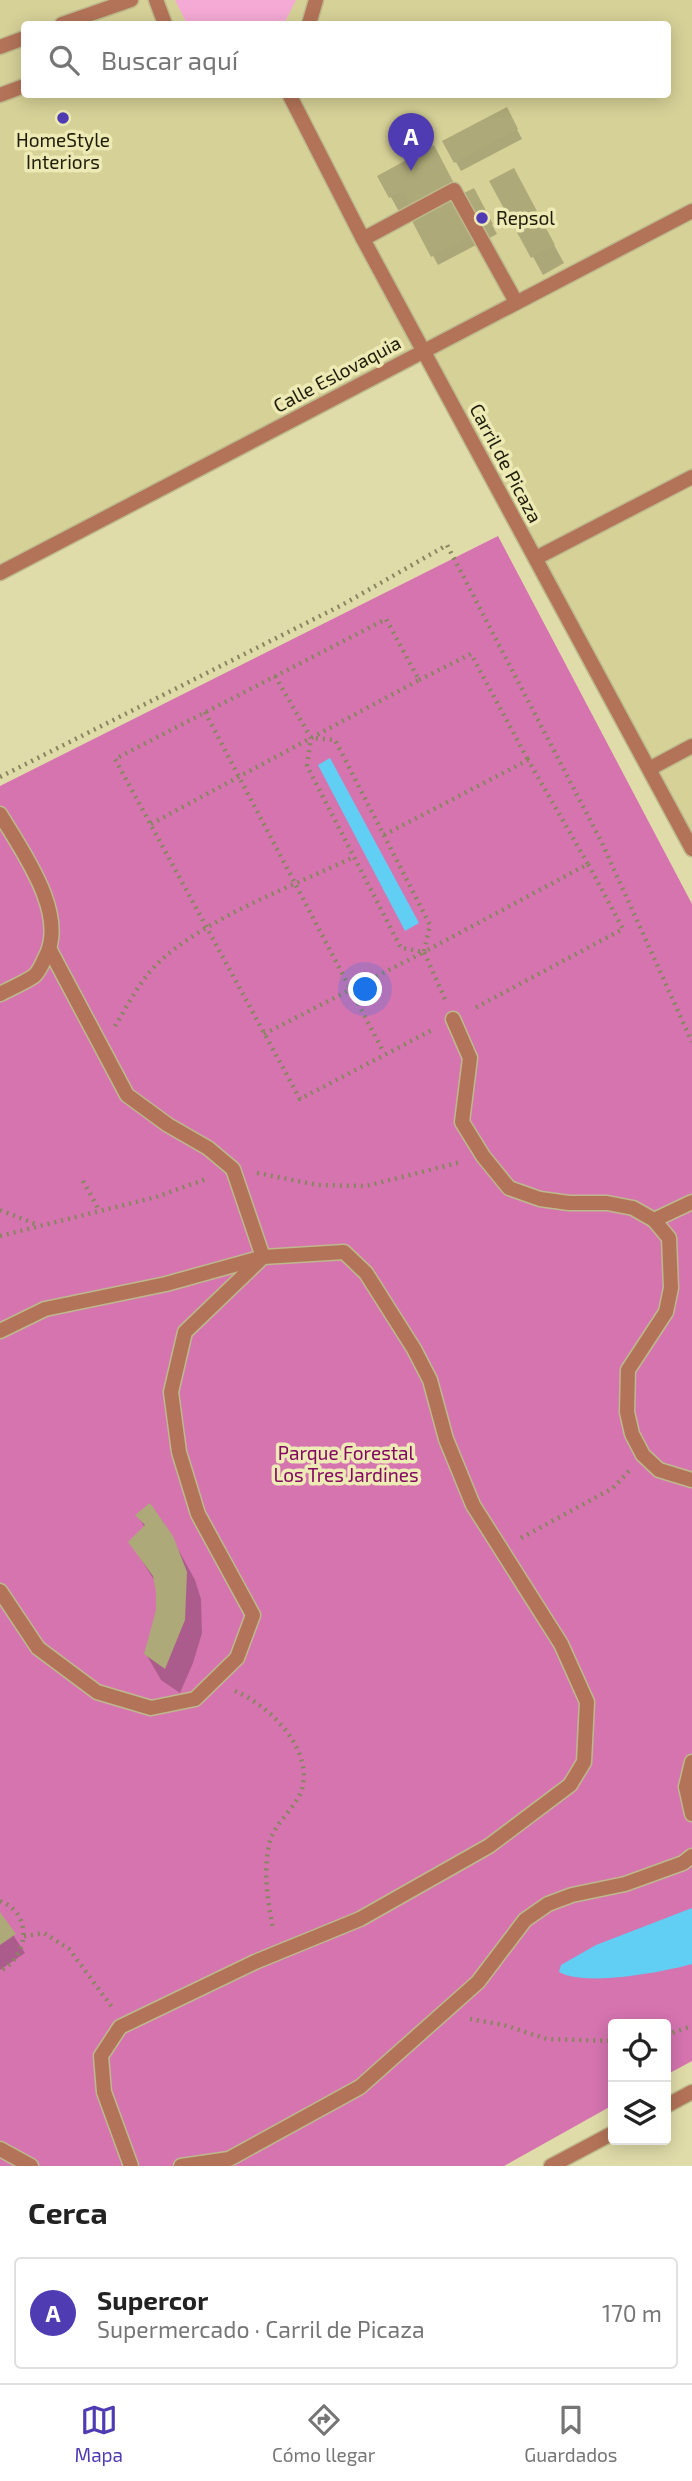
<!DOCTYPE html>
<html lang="es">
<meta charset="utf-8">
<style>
:root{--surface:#fff;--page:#f2f2f2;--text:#222;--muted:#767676;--line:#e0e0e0;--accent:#4f3cb3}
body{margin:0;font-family:"Exo 2",sans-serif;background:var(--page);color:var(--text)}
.controls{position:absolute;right:21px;bottom:21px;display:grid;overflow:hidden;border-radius:7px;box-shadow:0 4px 18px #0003}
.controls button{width:63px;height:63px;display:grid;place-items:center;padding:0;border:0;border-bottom:2px solid var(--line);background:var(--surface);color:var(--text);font:35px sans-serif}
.you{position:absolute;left:366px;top:990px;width:24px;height:24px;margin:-18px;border:5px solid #fff;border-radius:50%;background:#1a73e8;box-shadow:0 0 0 10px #1a73e833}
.badge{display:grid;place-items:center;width:46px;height:46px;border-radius:50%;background:var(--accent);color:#fff;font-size:23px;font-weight:700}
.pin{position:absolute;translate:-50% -58px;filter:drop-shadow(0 2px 4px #0008)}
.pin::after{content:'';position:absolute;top:37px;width:24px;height:21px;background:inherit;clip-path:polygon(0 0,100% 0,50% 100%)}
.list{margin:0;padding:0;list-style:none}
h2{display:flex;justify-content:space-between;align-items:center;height:91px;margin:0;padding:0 28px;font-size:30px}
h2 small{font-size:23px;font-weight:400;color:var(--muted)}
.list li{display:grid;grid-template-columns:46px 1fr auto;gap:21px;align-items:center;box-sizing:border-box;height:112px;margin:0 14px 14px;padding:0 14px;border:2px solid var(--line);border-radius:7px}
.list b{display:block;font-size:26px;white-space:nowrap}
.list p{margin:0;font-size:23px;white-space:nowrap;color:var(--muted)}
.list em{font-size:23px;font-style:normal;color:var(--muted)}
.icon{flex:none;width:38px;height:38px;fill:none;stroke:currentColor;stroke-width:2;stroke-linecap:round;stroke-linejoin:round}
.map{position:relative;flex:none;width:692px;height:2166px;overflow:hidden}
.search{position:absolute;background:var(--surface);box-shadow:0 4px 18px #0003;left:21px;right:21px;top:21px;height:77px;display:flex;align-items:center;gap:18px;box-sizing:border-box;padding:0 24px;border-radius:7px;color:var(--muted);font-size:26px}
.sheet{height:217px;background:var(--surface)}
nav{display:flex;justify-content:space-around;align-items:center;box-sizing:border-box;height:98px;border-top:2px solid var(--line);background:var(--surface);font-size:19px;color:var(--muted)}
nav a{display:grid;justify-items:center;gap:4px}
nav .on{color:var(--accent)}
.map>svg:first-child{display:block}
.built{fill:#d6d197;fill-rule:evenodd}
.green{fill:#f4aad5}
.forest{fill:#d674b0}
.water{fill:#61cef4}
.shadow{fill:#0003}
.building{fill:#ada978}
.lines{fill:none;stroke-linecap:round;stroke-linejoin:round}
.service-casing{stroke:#bdb98c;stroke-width:17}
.minor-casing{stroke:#bdb98c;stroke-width:17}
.path{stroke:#888561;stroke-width:4.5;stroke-dasharray:2 5;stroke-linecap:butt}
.service{stroke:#b37358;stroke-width:14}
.minor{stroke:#b37358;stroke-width:14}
.poi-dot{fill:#4f3cb3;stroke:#edeab6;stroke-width:2.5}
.labels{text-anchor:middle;stroke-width:7;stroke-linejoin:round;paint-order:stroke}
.poi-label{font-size:19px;fill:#1e1c09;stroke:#edeab6}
.street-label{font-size:19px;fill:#1e1c09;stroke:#edeab6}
.park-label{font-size:19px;fill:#840761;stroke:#edeab6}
</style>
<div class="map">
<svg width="692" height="2166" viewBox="0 0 692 2166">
<rect width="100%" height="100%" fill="#e0dca9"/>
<path class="built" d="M0,0H692V849L423,351L0,573ZM24,24H668V94H24Z"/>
<polygon class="green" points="175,0 296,0 284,24 187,24"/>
<polygon class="forest" points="498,536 692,904 692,2061 666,2075 666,2024 613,2024 613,2105 504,2166 0,2166 0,786"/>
<g class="water">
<polygon points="330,758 419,923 405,931 318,765"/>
<path d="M692,1908V1964C663,1972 585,1987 559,1972L561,1965L596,1945Z"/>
</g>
<g class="shadow">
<polygon points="511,118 522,139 461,171 445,142"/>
<polygon points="379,176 460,197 473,190 497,234 438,265 414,221 420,219 414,208 401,215"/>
<polygon points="492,182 523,189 564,263 543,275"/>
<polygon points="138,1516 162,1520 195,1580 201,1599 202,1633 193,1663 180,1693 161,1680 146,1654 158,1610 156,1583 130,1542 145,1528"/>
<polygon points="0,1915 25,1953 0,1970"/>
</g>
<g class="building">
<polygon points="507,107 518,129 454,163 442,141"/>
<polygon points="434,145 460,195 474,188 493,224 431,257 412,221 417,218 402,191 389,198 377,176"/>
<polygon points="514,168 555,245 531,258 489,181"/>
<polygon points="150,1503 173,1536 187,1572 185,1620 165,1669 144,1654 156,1610 156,1592 153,1576 128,1542 145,1525 135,1515"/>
<polygon points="0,1912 16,1934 0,1945"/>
</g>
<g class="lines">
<g class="service-casing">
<g id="service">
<polyline points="363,239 454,190 516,302"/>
<path d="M0,814C22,851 69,915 45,958C42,964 39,972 34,976C24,983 11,988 0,994"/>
</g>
</g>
<g class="minor-casing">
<g id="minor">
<polyline points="156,0 165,24"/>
<polyline points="62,24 131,0"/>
<polyline points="309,24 316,0"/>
<polyline points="0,47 24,38"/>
<polyline points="289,94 363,239 692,849"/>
<polyline points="0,95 24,86"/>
<polyline points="536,558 692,477"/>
<polyline points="0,573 692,211"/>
<polyline points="651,768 692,746"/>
<polyline points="453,1019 470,1058 462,1122 483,1156 509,1188 540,1199 569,1203 607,1203 633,1208 654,1220 669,1238 671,1288 666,1312 628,1370 627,1412 632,1434 643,1455 659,1470 692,1480"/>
<polyline points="654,1220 692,1202"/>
<polyline points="0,1331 45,1309 166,1284 263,1257 233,1169 208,1148 168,1125 127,1095 50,950"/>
<polyline points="0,1591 38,1648 97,1692 151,1708 195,1699 237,1658 253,1615 198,1514 179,1452 171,1392 185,1332 263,1257 344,1252 366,1273 414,1349 430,1380 446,1439 473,1505 561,1644 587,1702 584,1762 570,1785 489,1846 360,1919 255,1962 120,2027 101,2056 104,2092 131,2166"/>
<polyline points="692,1762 686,1787 692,1814"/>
<polyline points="666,2106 692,2092"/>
<polyline points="0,2149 31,2166"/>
<polyline points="181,2166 229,2159 360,2087 478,1982 525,1920 548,1904 572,1895 625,1884 683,1863 692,1856"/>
<polyline points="551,2166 613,2133"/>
</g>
</g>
<g class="path">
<polyline points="275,676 311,738 307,766 401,948 424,952 430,925 335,740 312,738"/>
<polyline points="419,680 471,654 528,760"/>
<polyline points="205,712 384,1053"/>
<polyline points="0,777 342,605 447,545 602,843 692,1042"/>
<polyline points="151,824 419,680 386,619 115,759 300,1099 434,1029"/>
<polyline points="384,835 528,760 588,864"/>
<polyline points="445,999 424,952 588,864 623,929 473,1009"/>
<path d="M115,1026C128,1005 139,982 157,964C203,919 295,885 354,857"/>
<polyline points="264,1034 422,953"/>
<polyline points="257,1173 318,1185 366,1186 461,1162"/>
<polyline points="83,1181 99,1210"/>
<polyline points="0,1210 38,1225"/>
<polyline points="0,1236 156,1197 209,1178"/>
<polyline points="521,1538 613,1488 629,1471"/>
<path d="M235,1691C268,1705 310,1745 303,1785C299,1807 273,1822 269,1845C263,1874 268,1901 273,1929"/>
<path d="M0,1901C34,1914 28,1957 0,1971"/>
<polyline points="24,1936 44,1933 69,1949 112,2007"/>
<polyline points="470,2019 504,2025 547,2039 613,2041"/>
<polyline points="666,2035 692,2026"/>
</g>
<use href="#service" class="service"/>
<use href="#minor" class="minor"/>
</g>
<g class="poi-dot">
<circle cx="63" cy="118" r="7"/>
<circle cx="482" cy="218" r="7"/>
</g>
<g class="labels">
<g class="poi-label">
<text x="63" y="147">HomeStyle<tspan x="63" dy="22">Interiors</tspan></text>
<text x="496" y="225" text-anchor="start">Repsol</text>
</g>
<g class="street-label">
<text transform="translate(337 374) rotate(-28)" y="7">Calle Eslovaquia</text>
<text transform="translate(506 463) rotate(62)" y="7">Carril de Picaza</text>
</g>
<g class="park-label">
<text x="346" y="1460">Parque Forestal<tspan x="346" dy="22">Los Tres Jardines</tspan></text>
</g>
</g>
</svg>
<div class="controls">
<button><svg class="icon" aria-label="locate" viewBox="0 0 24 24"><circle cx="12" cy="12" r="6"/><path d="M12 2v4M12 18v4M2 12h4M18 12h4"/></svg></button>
<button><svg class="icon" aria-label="layers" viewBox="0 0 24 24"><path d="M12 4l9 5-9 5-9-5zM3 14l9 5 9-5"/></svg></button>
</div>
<div class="you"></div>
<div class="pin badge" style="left:411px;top:171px">A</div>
<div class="search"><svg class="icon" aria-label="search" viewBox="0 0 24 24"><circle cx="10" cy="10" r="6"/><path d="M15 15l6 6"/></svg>Buscar aquí</div>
</div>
<section class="sheet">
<h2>Cerca<small></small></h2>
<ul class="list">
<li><span class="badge">A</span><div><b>Supercor</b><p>Supermercado · Carril de Picaza</p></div><em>170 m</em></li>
</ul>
</section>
<nav>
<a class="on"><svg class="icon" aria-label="map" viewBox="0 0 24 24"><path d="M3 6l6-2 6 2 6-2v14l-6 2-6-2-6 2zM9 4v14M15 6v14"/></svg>Mapa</a>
<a><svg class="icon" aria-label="directions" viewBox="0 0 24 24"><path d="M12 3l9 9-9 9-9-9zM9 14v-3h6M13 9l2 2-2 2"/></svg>Cómo llegar</a>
<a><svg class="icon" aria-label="saved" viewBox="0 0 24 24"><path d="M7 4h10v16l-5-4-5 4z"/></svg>Guardados</a>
</nav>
